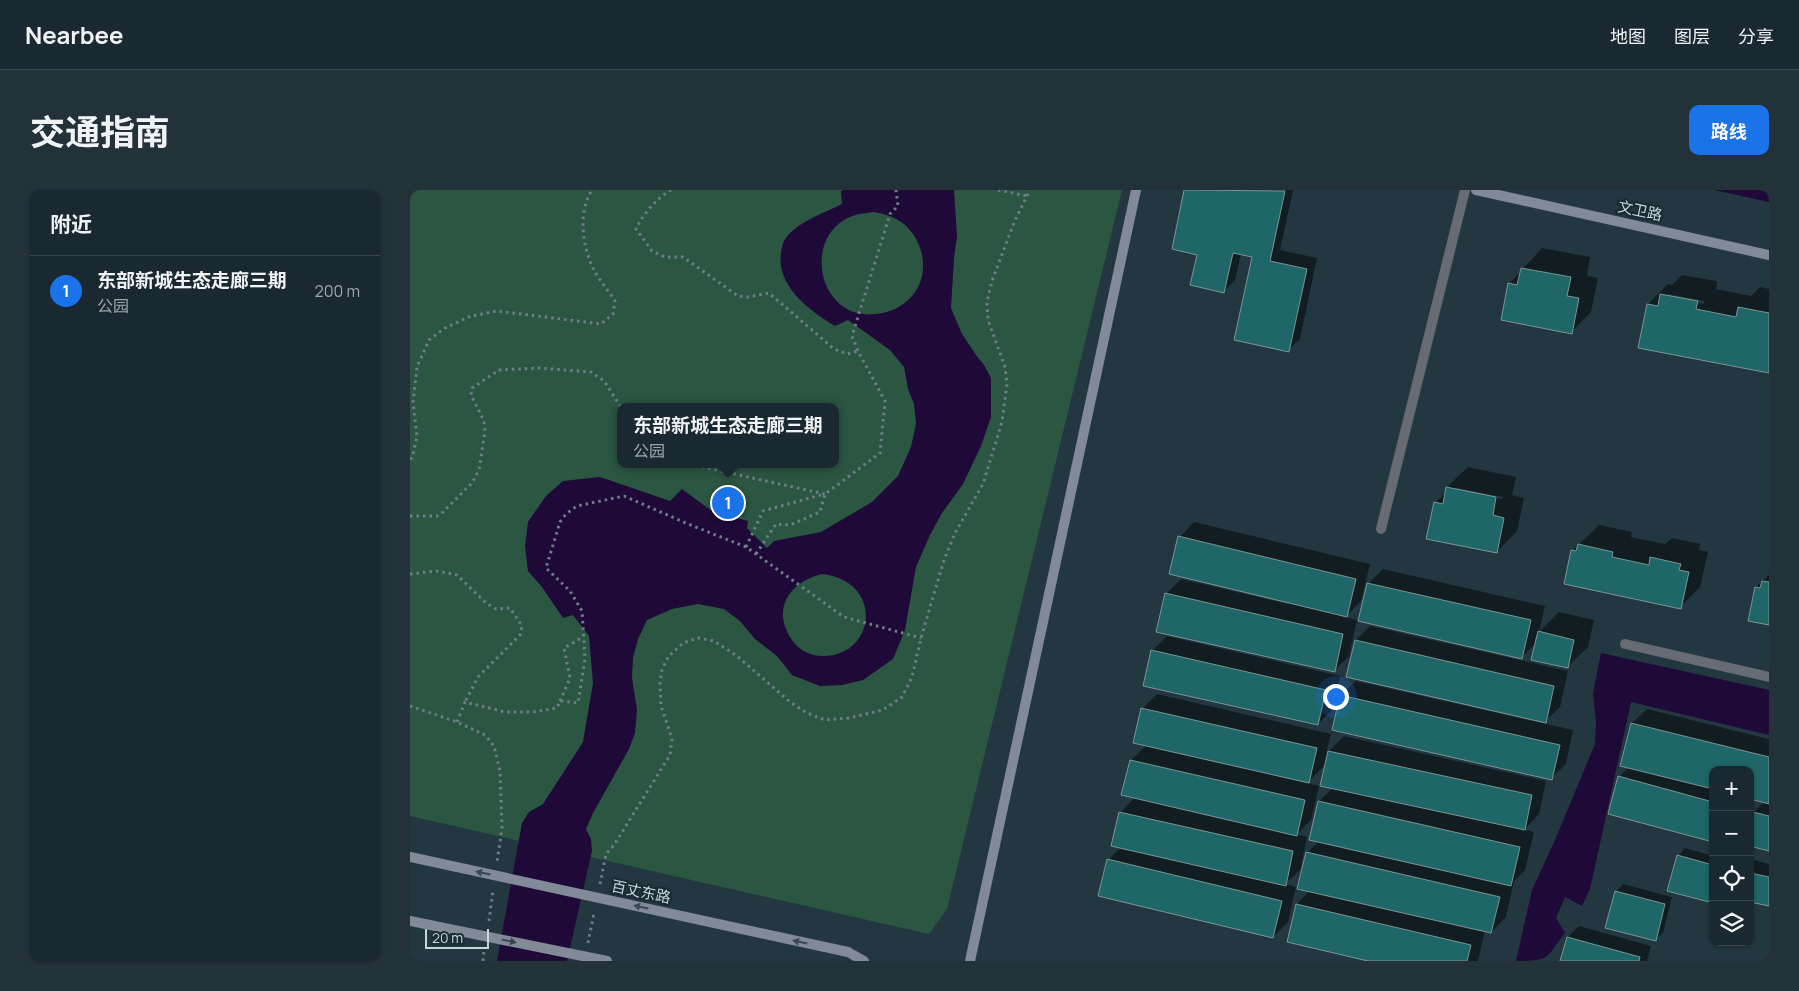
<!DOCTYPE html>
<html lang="zh">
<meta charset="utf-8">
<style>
:root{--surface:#1a2931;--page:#233139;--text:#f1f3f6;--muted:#9fa6ab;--line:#38454d;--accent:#1a73e8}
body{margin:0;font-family:Manrope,"Noto Sans SC",sans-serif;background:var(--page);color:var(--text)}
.controls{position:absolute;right:15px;bottom:15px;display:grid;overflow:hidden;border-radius:10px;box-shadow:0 1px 4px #0004}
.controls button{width:45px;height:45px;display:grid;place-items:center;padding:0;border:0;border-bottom:1px solid var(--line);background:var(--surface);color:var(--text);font:25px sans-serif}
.scale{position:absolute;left:15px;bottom:12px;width:64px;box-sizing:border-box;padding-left:5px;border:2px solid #cad5db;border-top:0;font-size:14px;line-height:18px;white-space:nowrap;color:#cad5db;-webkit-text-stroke:4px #192d36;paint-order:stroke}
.you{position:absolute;left:925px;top:506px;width:18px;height:18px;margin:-12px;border:4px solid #fff;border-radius:50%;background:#1a73e8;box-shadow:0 0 0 8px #1a73e833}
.badge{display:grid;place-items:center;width:32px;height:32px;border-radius:50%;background:var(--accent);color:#fff;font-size:16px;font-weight:700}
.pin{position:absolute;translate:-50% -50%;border:2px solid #fff;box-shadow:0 1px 5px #0006}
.popup{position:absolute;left:207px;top:213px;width:222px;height:65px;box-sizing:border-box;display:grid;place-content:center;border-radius:10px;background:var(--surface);filter:drop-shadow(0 1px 4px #0005);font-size:16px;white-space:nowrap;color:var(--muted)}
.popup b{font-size:19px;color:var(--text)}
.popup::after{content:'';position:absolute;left:50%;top:100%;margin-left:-10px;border:10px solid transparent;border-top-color:var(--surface)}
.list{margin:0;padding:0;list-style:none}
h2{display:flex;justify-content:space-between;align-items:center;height:65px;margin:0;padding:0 20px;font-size:21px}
h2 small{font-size:16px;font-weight:400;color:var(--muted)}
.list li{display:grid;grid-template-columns:32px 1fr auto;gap:15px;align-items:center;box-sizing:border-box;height:70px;padding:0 20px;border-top:1px solid var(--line)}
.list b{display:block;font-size:19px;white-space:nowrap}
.list p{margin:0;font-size:16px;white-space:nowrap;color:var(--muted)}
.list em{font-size:16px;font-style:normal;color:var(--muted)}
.icon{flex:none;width:28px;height:28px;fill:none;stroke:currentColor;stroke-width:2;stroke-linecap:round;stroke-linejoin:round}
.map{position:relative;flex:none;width:1359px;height:771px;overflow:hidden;border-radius:10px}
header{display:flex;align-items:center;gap:30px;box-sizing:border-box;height:70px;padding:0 25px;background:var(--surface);border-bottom:1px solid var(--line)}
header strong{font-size:24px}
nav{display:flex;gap:28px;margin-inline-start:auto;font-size:18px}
.intro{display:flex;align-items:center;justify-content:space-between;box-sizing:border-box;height:120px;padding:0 30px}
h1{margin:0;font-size:35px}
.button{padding:12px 22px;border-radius:10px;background:var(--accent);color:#fff;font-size:18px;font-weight:700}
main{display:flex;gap:30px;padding:0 30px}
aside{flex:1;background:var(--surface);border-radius:10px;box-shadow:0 1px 4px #0004}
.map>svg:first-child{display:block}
.green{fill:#2b5642;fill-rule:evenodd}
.water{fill:#1e0939;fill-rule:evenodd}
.shadow{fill:#0007;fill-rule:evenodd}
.building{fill:#1e6667;stroke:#7a9695}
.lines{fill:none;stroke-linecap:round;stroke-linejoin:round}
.path{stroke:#6e7e86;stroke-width:3;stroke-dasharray:2.5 4;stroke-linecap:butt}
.street{stroke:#676b73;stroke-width:10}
.secondary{stroke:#838a97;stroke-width:10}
.secondary-bridge{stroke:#838a97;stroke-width:10}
.oneway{fill:#394953}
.labels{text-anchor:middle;stroke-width:5;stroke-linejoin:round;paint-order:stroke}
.street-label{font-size:15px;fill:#cad5db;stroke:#192d36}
</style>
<header>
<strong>Nearbee</strong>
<nav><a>地图</a><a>图层</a><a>分享</a></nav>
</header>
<div class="intro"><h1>交通指南</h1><a class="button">路线</a></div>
<main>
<aside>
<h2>附近<small></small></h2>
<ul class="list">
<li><span class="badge">1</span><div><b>东部新城生态走廊三期</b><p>公园</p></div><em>200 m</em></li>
</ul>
</aside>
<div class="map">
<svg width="1359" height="771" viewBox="0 0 1359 771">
<rect width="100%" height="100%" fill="#233741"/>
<path class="green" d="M0,0H712L537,719L519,744L0,626ZM210,217H426V274H210Z"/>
<g class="water">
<path d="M434,0H544L547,46L544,68L541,118L552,144L566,165L574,175L581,188V227L571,256L553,294L532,323L520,345L506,377L495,440L483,469L453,490L432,495L410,496L382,485L367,466L345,449L330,431L314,419L288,414L262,419L237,430L228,449L223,468L222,488L227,520L225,543L219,559L183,623L176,639L181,649L182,661L157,771H87L112,633L119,622L133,614L173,552L183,493L179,446L163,425L153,428L132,397L118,381L115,356L118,332L136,306L153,291L190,287L260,311L272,299L303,322L338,331L337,338L357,358L364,351L411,342L462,312L488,286L501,257L506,234L504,214L498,199L494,177L480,160L438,130L425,136C400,121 366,96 371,63C372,59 372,54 374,51C384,33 414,23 432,14L431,1ZM464,22C475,24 486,27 495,35C515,53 520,85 502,106C492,117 480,123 465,124C405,131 390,38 449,24C454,23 459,23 464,22ZM412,384C475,391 466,467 412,466C400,466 389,460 382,450C361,420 379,392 412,384Z"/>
<polygon points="1304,0 1359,0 1359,12"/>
<path d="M1191,463L1359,500V545L1221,512L1180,699L1172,716L1155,707L1146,728L1155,743C1135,769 1140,771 1106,771L1122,700L1145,650L1185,554L1186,533L1183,503Z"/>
</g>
<g class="shadow">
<polygon points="776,0 883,0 870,60 907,68 890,149 878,160 843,66 831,64 825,90 814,101 788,64 763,58"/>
<polygon points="1132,58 1180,67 1177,86 1188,88 1181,122 1161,142 1099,94"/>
<path d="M1272,85L1307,91L1306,99L1341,106L1350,97L1359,99V182L1238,114L1258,94L1262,95ZM1258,104L1294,111V114L1256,106Z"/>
<path d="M1058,277L1106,287L1102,305L1114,308L1107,341L1087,362L1025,313L1037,301V297ZM1047,298L1093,307L1092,309L1045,300Z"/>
<polygon points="784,332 960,374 951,411 935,427 947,430 939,466 924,481 756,404 771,389 878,414 878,411 770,347"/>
<polygon points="1189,335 1222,342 1221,347 1255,354 1262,348 1290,354 1289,360 1298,362 1290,397 1270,417 1162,361"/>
<polygon points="973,379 1135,416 1129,442 1149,422 1184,430 1178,457 1157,477 1126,453 1112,467 958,394"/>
<polygon points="1359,385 1359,434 1339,430 1346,397"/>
<polygon points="960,436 1158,481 1150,517 1135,531 938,486 946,450"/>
<polygon points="757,446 930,486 923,519 908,534 742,461"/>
<polygon points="946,491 1163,540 1156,574 1141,588 924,539 931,505"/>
<polygon points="747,504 921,544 916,564 934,546 1136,591 1129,624 1114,640 1124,642 1115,680 1104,691 1096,727 1081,742 1075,740 1068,771 964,771 887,714 900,700 897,663 909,651 901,649 909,611 924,597 916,574 897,593 909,596 901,630 887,644 897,647 890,680 875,694 886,697 878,732 863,747 698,670 711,657 710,623 725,607 721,570 737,555 732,519"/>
<polygon points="1237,519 1359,549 1359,660 1344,622 1355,611 1344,609 1340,624 1340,580 1303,580 1303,651 1209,587 1219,577 1211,575 1222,533"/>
<polygon points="1275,658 1303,666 1303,712 1268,666"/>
<polygon points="1345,670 1359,674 1359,715 1340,710 1340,675"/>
<polygon points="1213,694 1262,707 1253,743 1245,750 1206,702"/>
<polygon points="1169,736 1241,756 1237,771 1151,771 1158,747"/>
</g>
<g class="building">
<polygon points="774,0 875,1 860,71 897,79 879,162 824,150 842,67 823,63 814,103 780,95 787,65 762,59"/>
<polygon points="1111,78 1161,87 1157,106 1169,108 1162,144 1091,130 1098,93 1107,95"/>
<polygon points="1250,104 1288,111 1286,119 1326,127 1328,117 1359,123 1359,183 1228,158 1237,114 1248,116"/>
<polygon points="1036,297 1086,307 1083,325 1094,328 1087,363 1016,349 1024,312 1033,314"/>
<polygon points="768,346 946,389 937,427 759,384"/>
<polygon points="1168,354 1203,362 1202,367 1239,375 1240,367 1271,374 1269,380 1279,382 1271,419 1154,394 1161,360 1166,361"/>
<polygon points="1352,391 1359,392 1359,435 1338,431 1345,397 1350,398"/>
<polygon points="957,393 1121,430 1112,469 948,431"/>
<polygon points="755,403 933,444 925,482 746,442"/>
<polygon points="1128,441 1164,450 1158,478 1121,470"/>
<polygon points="945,450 1144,496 1136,533 936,487"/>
<polygon points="741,460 916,500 908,535 733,496"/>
<polygon points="930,505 1150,555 1142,590 922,540"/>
<polygon points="731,518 907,558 899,593 723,553"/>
<polygon points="1221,533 1359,567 1359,614 1340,609 1340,580 1303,580 1303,599 1210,576"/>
<polygon points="918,561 1122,605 1115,640 910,596"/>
<polygon points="720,570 895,610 887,646 711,605"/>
<polygon points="1208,586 1303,612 1303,652 1198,624"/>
<polygon points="908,611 1110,657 1101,696 899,650"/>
<polygon points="709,622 883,661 876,696 701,656"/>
<polygon points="1343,622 1359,626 1359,661 1340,656 1340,632"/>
<polygon points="896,662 1090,707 1081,743 887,699"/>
<polygon points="1267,665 1303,675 1303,713 1257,701"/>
<polygon points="697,669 872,711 863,748 688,706"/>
<polygon points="1340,683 1359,687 1359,716 1340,712"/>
<polygon points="1205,701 1255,714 1246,751 1195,738"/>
<polygon points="886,714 1061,755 1057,771 958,771 877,752"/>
<polygon points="1157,747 1230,767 1229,771 1150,771"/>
</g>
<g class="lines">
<g class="path">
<path d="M261,0C247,8 233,24 226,39L242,61L255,67H273L328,106L337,107L359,103L424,159L437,164L448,161"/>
<polyline points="588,0 617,6"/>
<path d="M0,269L2,268L7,247L3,212L7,177L19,150L35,138L61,126L87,121L191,134L203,124L205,111C198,100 189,90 183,78C172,56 168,21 182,0"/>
<polyline points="279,274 415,304"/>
<polyline points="0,326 27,326 31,324 62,293 69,280 75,241 74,231 61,205 62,198 89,180 129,178 181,182 194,191 211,217"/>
<polyline points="336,357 353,321 414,304"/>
<polyline points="346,364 366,334 380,335 410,322 415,304 470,263 475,211 448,161 442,146 480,24 488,16 486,0"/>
<polyline points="0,384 27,381 47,385 76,413 86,419 100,418 112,436 110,445 68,487 55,512"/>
<polyline points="150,511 160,488 154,458 173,447"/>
<polyline points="0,516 47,532 75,545 84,556 90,581 92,638 87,672"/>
<polyline points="47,532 55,512 95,522 122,522 147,518 150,511 168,513 175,469 172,421 160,401 136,378 150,332 156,324 167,316 214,306 278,334 336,357 434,427 511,448"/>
<polyline points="190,694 196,664 204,655 260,565 262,549 251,516 250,494 252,480 258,467 273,453 288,448 304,451 327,466 380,512 397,523 415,530 439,528 473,520 492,507 502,487 511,448 534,370 545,343 573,294 592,232 597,194 595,177 578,130 577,112 582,91 605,30 620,0"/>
<polyline points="79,731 83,700"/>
<polyline points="178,753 184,723"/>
<polyline points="73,771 74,762"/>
</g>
<g class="street">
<polyline points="971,339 1055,0"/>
<polyline points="1215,454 1359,487"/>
</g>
<g class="secondary">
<polyline points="1066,0 1359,65"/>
<polyline points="438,762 454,771"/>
<polyline points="560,771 726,0"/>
</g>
<g class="secondary-bridge">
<polyline points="0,667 438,762"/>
<polyline points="0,731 197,771"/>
</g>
</g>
<defs><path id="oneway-solid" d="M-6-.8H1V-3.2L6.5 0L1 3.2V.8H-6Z" transform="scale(1.25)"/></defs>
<g class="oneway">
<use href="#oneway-solid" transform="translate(73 683) rotate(-168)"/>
<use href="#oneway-solid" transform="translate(231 717) rotate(-168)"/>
<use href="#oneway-solid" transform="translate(99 751) rotate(12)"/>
<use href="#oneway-solid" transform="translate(390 752) rotate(-168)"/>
</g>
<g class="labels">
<g class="street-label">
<text transform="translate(1230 21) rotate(12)" y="5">文卫路</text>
<text transform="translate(231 702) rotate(12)" y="5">百丈东路</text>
</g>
</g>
</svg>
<div class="controls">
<button>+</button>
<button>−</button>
<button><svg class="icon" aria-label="locate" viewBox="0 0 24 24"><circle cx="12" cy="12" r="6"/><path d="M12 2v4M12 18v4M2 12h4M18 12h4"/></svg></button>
<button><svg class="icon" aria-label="layers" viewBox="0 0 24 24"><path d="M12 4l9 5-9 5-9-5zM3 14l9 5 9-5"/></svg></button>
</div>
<div class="scale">20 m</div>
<div class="you"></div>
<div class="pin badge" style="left:318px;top:313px">1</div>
<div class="popup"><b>东部新城生态走廊三期</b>公园</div>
</div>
</main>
